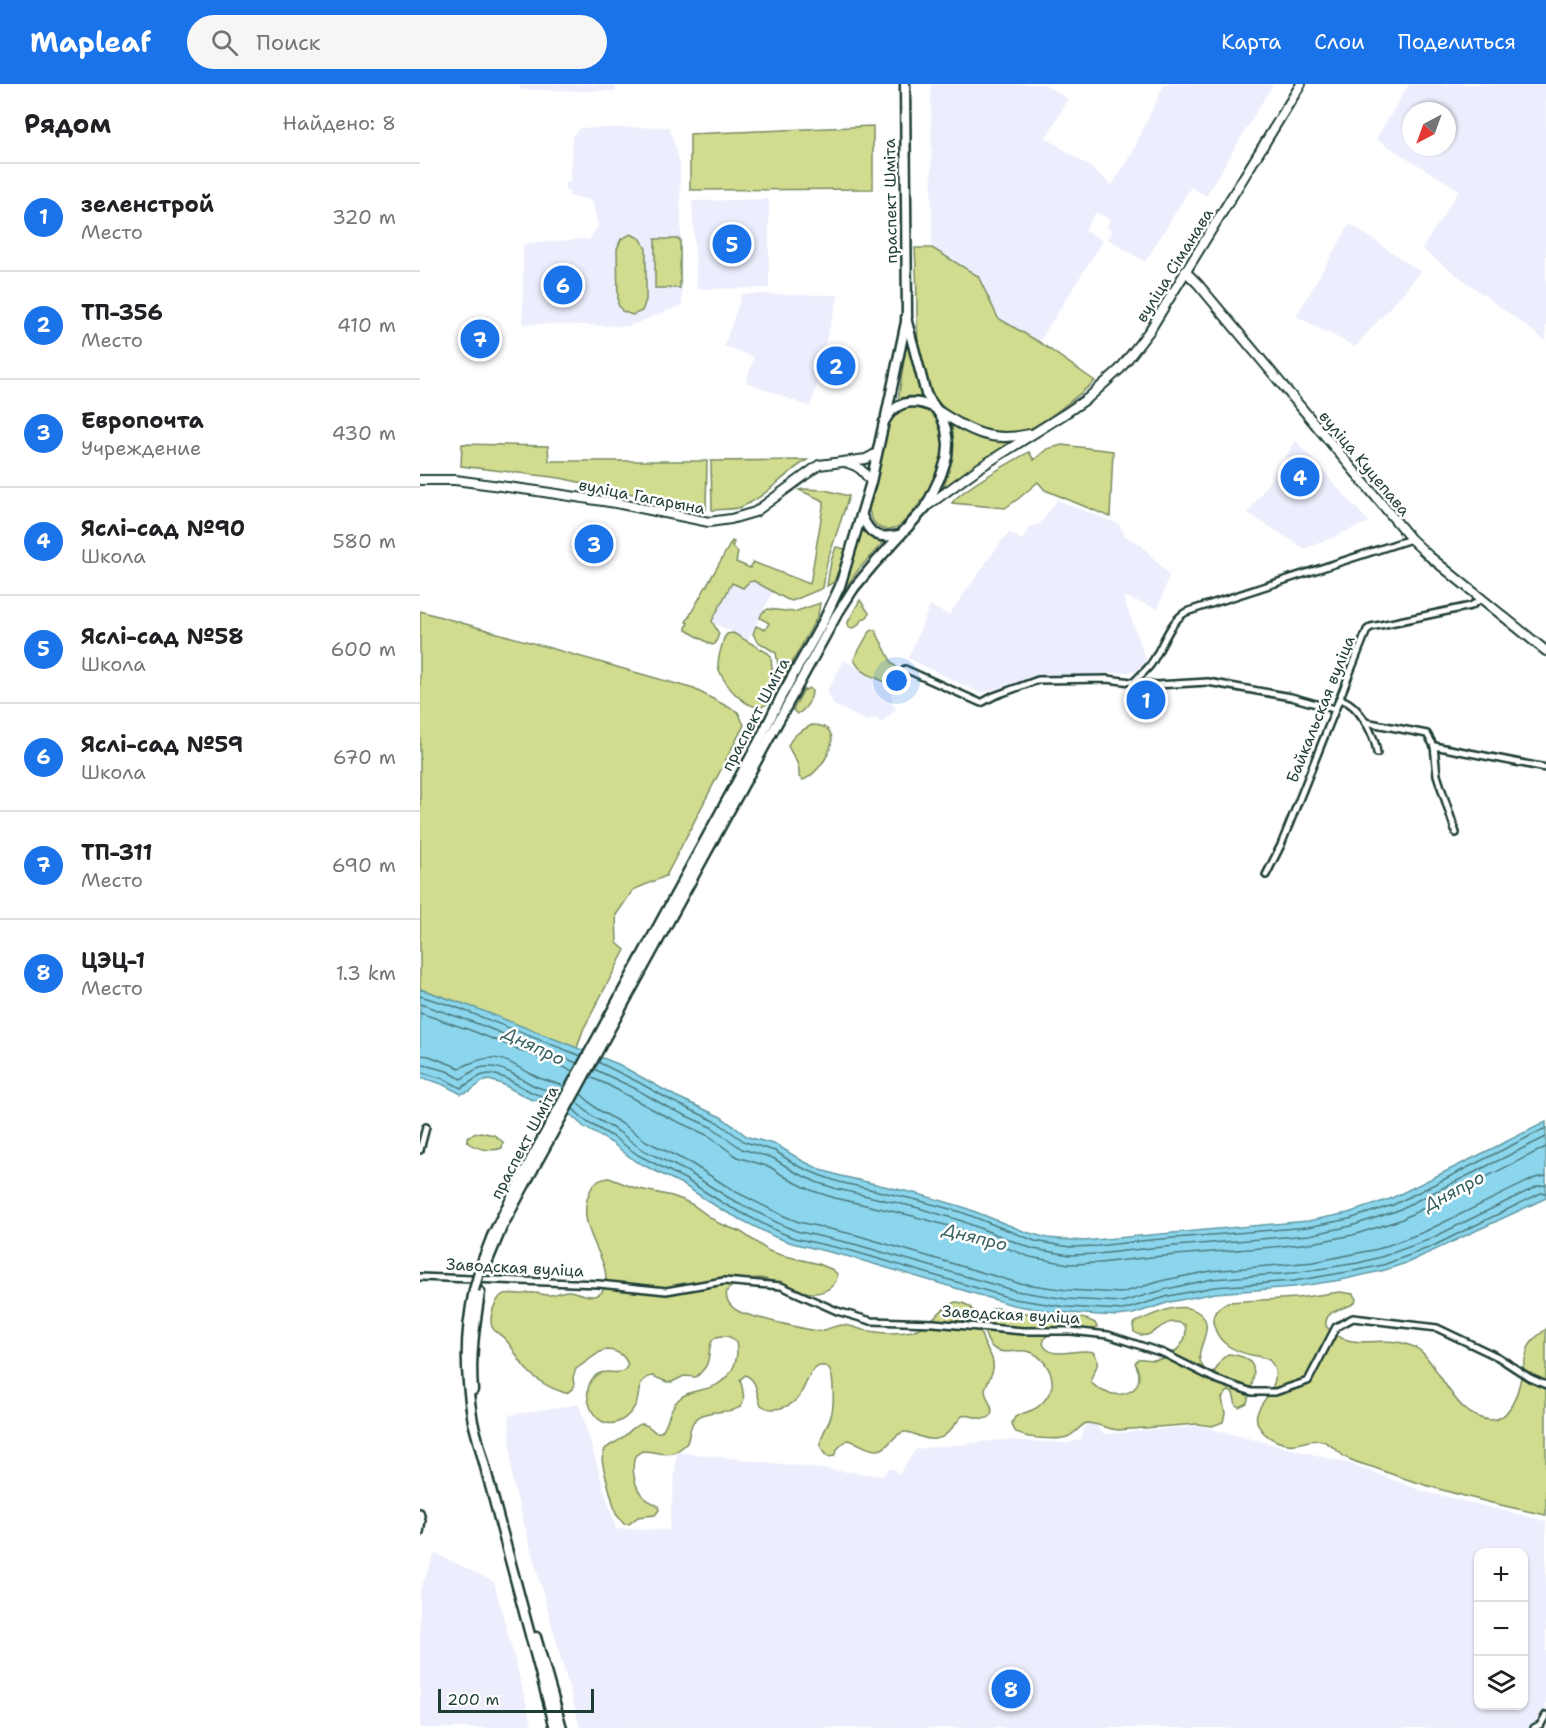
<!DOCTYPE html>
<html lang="ru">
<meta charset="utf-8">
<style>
:root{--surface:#fff;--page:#f6f6f6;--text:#202124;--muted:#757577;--line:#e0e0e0;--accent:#1a73e8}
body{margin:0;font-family:"Shantell Sans",sans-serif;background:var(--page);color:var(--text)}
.controls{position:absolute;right:18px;bottom:18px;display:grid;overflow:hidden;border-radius:12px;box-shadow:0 2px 4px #0004}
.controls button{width:54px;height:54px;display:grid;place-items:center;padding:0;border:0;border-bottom:2px solid var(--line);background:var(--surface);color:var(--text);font:30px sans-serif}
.compass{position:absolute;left:982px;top:18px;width:54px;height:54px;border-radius:50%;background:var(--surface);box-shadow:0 2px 4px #0004;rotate:221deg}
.scale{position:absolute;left:18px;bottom:15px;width:156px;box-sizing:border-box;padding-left:6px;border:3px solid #1f3d34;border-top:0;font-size:16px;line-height:21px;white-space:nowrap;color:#1f3d34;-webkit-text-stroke:4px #fff;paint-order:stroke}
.you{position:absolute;left:477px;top:597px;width:21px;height:21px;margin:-15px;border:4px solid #fff;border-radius:50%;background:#1a73e8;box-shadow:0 0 0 9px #1a73e833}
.badge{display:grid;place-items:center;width:39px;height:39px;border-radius:50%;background:var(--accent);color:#fff;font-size:20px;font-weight:700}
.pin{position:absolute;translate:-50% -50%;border:3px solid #fff;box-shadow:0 2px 6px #0006}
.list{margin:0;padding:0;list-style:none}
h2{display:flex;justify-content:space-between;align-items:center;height:78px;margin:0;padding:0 24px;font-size:26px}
h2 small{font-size:20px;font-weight:400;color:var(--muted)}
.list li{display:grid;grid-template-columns:39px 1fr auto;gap:18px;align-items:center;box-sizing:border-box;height:108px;padding:0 24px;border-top:2px solid var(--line)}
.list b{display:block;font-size:22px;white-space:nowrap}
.list p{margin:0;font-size:20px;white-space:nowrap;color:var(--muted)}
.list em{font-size:20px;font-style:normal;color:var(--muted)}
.icon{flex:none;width:33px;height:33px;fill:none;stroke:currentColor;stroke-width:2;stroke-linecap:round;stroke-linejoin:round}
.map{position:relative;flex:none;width:1126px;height:1644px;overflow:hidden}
header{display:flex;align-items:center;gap:36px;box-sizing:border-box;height:84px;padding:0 30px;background:var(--accent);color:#fff}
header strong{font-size:28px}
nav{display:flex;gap:33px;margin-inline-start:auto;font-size:21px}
.search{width:420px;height:54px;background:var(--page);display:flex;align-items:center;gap:15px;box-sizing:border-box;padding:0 21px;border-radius:33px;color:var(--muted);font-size:22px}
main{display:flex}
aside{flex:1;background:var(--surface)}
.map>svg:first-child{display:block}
.built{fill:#edeefd;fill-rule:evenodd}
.green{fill:#d1dc8f;stroke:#788c62;stroke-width:1.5}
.water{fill:#8cd6ed;stroke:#6099a3;stroke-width:1.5}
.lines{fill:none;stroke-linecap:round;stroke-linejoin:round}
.shore{stroke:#4b7a7e;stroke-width:1.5}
.minor-casing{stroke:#1f3d34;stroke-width:10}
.secondary-casing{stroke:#1f3d34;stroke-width:12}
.primary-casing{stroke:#1f3d34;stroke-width:13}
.minor{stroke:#fff;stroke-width:5}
.secondary{stroke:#fff;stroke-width:8}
.primary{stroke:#fff;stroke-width:8}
.primary-bridge-casing{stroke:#1f3d34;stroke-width:13;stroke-linecap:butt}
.primary-bridge{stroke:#fff;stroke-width:8}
.labels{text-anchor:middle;stroke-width:5;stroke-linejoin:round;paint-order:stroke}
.street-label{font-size:16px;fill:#1f3d34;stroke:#fff}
.water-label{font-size:18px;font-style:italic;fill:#3a6362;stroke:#fff}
</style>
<header>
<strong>Mapleaf</strong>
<div class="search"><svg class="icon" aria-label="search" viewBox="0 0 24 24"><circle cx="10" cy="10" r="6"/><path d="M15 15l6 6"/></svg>Поиск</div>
<nav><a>Карта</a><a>Слои</a><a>Поделиться</a></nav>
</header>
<main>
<aside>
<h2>Рядом<small>Найдено: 8</small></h2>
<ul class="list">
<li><span class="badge">1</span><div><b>зеленстрой</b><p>Место</p></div><em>320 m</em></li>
<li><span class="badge">2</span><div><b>ТП-356</b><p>Место</p></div><em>410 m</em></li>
<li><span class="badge">3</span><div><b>Европочта</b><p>Учреждение</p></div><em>430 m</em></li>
<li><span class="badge">4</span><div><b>Яслі-сад №90</b><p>Школа</p></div><em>580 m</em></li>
<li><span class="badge">5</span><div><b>Яслі-сад №58</b><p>Школа</p></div><em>600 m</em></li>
<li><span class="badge">6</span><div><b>Яслі-сад №59</b><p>Школа</p></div><em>670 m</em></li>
<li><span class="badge">7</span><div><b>ТП-311</b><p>Место</p></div><em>690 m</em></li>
<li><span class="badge">8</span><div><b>ЦЭЦ-1</b><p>Место</p></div><em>1.3 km</em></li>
</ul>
</aside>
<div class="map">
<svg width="1126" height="1644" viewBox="0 0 1126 1644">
<rect width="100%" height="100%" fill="#fff"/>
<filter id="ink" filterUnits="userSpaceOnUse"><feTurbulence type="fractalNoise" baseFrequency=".0167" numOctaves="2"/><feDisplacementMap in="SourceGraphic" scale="12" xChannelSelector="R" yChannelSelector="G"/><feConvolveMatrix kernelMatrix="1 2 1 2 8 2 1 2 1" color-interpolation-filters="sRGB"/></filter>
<g filter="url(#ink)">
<g class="built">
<polygon points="100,0 195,0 196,7 100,6"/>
<polygon points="511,0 624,0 648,15 626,54 669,82 692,101 713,67 744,0 853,0 786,112 771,103 725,178 688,155 692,147 686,143 690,136 676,128 665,146 683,157 619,258 578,234 558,192 512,164"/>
<path d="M989,0H1126V257L1002,165L1039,106L956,55ZM991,27H1027V63H991Z"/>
<polygon points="249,43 260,79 262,221 210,242 103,240 103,162 105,160 165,155 169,156 178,142 172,116 149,112 149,106 145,106 145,99 150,98 152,52 160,44"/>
<polygon points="349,115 349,204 277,205 272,117"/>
<polygon points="930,140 1001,188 935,263 876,232"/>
<polygon points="322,210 419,211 395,294 399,296 390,323 326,298 334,273 304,262"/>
<polygon points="876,357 949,438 885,465 828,429"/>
<polygon points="637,416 699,440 705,452 720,460 749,491 738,525 703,512 727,579 720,587 611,595 560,609 488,574 510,522 529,531 583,455 590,449 602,456 611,442 619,441"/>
<polygon points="333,497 353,508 328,556 292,538 312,499 323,504"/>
<polygon points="424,576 473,604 471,611 473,616 471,618 476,625 461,639 456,634 447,637 414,621 407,607"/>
<path d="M159,1320L196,1445L249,1446L257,1368L463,1392L468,1385H473L479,1390L496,1365L580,1356L648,1359L661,1355L664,1343L669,1340L675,1341L684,1350L780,1342L931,1380L1002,1407L1126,1437V1644H160L92,1396L89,1331ZM1058,1468H1104V1622H1058Z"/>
<polygon points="15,1469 74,1498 113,1644 0,1644 0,1506"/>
</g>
<g class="green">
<polygon points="453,42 453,105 270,106 270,50"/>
<polygon points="211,150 221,155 226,165 226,216 222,227 212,231 202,227 198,220 197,165 201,155"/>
<rect x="235" y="155" width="25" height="49"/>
<path d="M495,164H512L558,192L578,234L619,258L675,297C655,314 616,348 590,351C573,352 551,344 538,334C524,325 511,313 505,297C497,273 497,248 497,224C497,204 496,184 495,164Z"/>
<polygon points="488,248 504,313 490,313 478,318"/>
<path d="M491,322C495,322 501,322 505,323C511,325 515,330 518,335C535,365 512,406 492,429C488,433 484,439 479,442C462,450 453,443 449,426L469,337C474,328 481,324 491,322Z"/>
<path d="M532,341C552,353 572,362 596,358L521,409C532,382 535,370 532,341Z"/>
<polygon points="42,360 128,362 129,377 287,377 286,426 140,394 41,382"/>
<path d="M642,361L693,367L690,433L625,406L618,398L598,415L585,424L532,419C540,406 593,377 609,368L614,376L627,365Z"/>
<path d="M387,376C364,390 346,413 321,423C313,426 301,425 292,426L291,377Z"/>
<polygon points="383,405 405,406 429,412 407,478 403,504 372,517 366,515 334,497 329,498 323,504 312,499 292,537 299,550 295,560 292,561 266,546 266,544 268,539 266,538 312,457 314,458 312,463 318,468 316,478 330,484 333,478 390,500 404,417 379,406"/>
<polygon points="442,443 452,452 465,456 439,485 424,506 421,506"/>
<polygon points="416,463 426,465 414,498 407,502 411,477"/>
<polygon points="440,516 449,529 448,532 441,537 436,543 431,544 428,542 428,538"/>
<polygon points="400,519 398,531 361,599 356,569 337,557 333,550 336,542 345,546 349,539 340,534 342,529 348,525 374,528"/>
<polygon points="0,527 274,605 318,628 324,641 246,792 213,806 196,831 197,859 205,866 163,946 157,964 35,917 0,905"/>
<path d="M452,546H455L472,579L477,584V591C474,596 471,599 465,598C453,592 439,589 434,575L448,550Z"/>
<path d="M313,549L348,569L351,572C351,582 356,606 352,614C337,641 300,599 298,581C298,572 302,562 304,554L307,550Z"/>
<path d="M389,604L392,607C392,615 385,627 377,630L373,626L383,607Z"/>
<path d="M392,641C432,641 402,689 383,696L379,693C380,678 374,675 368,662C372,651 382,646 392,641Z"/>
<path d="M60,1048L74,1051L83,1058L82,1064C72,1068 57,1065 48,1059L47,1055L48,1052Z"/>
<path d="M189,1094L215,1104L252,1112L263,1116L273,1121L298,1139L321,1148L349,1167L361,1171L399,1180L413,1186L417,1190C417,1196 416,1198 412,1202C391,1221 363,1196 339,1194C330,1194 322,1197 314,1201C307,1205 305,1208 307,1215C309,1221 315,1226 320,1228C328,1232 391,1247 399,1247C409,1246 415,1240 425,1241C431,1242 437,1244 443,1246C459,1249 476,1251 492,1247C510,1242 526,1218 537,1218C559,1220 557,1241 563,1256C566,1266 575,1273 573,1285C572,1292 566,1299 565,1306C565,1314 575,1324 571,1331C566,1340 550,1329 542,1332C529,1346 525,1361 501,1353C495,1351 490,1347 484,1348C473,1350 469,1365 458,1366C447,1367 438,1357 427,1356L418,1364L414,1372L408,1373C392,1360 407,1346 411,1332C414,1323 415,1288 407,1283C391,1275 385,1306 378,1314C369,1324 352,1329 341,1321C336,1310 338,1296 325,1291L320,1296C336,1343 294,1317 275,1336C269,1342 270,1351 267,1359C249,1377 243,1367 222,1367L215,1372C211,1384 214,1405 225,1414C228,1417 234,1419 238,1422L239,1426L235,1431L218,1433L209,1440H204L196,1430L184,1386L182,1375L185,1365C191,1360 197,1358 202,1354C216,1343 219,1332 235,1348H241C250,1338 247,1326 259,1315C276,1300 294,1313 312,1286C317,1277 318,1268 316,1258C313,1254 310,1252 304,1252C285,1251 292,1271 286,1282C283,1286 280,1290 276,1293L264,1292L252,1298H247L233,1292L228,1293C218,1299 220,1306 217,1317C215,1324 207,1334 200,1337C174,1351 155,1304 178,1290C187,1285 195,1291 204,1287L208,1281C205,1271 196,1266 186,1266L180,1268L156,1285L153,1293L154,1302L152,1305L147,1309H145C129,1304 117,1297 106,1285C98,1276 94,1264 85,1255C81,1250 75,1249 72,1243C70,1237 71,1231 73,1225C80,1207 84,1209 101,1210C105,1210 110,1208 114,1209C119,1209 123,1211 128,1211C136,1212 141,1206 150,1207C160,1209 177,1218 183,1206C198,1178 150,1145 171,1105C175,1097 181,1095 189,1094Z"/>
<path d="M920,1208L933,1210L936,1215L935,1219C924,1226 904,1225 906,1242C929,1270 963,1250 989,1261C996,1263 1003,1268 1007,1274C1025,1295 1039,1336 1072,1336C1080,1336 1086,1330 1090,1324C1101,1307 1102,1281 1109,1262L1115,1254L1126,1245V1431C1068,1419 1010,1405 955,1384C945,1381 934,1378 925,1373C918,1368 911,1360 903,1357C894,1354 884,1359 876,1360C865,1362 851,1356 843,1348C822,1324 859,1314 855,1287C854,1283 853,1279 849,1276C844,1273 837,1272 831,1271C814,1267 799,1260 794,1242C790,1230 798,1223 808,1218L877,1214Z"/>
<path d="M576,1224C593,1227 611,1230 628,1232C644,1233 662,1231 675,1239L677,1243C667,1257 640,1244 625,1253L623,1260C632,1278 657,1263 673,1268C684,1283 671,1285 671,1298C689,1320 732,1312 715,1279L718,1275C723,1274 727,1276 732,1276C750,1276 770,1260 765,1241C741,1228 734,1262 714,1248L713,1241L716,1238C733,1231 761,1215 779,1229C785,1233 787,1239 786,1246C784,1262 773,1270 785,1286L790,1288L795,1287L802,1275L808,1270C845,1273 833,1295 827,1319L819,1323L816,1321L813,1309L808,1307L802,1314L805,1329L803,1338L792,1342L777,1340L698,1346C687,1345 677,1339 666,1339C659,1343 655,1350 647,1353C639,1356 603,1355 596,1348C593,1345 593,1343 592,1339L595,1333C603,1328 613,1328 620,1321C625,1317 631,1308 632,1302C634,1287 621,1270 607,1267C596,1265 585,1271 575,1265C562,1258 559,1227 576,1224Z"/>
</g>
<polygon class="water" points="0,905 58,925 198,980 255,1012 301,1033 328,1053 357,1061 381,1076 401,1086 421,1092 498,1110 543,1123 606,1148 627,1154 663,1157 888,1137 928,1129 970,1115 1126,1038 1126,1114 989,1178 965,1186 921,1196 874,1203 795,1209 750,1218 713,1230 697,1232 633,1228 593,1221 430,1173 372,1159 355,1153 302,1126 262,1100 215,1077 192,1059 164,1043 151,1031 130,1020 110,1015 82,1000 69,996 62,998 50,1007 41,1010 22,1000 0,993"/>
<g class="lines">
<g class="shore">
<polyline points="0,912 33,922 161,972"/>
<polyline points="0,920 53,938 157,979"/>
<polyline points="0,929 50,946 153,987"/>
<path d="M0,971L9,972L40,984C78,965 83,976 117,993C125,997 135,998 144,1002"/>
<polyline points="178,978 218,998 252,1017 297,1038 325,1058 355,1067 378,1082 399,1091 419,1098 497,1116 541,1128 615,1157 650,1163 678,1162 730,1156 888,1143 929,1135 973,1121 1126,1044"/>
<path d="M0,980L27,987L41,995C46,992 51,988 57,985C78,977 96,993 113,1001C122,1006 131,1006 140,1010"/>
<polyline points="174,985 214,1004 249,1024 293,1044 322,1065 353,1074 375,1088 396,1098 417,1105 495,1123 539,1136 613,1165 650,1171 678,1170 731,1164 852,1154 889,1151 931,1142 976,1127 1126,1053"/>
<polyline points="0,988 24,995 41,1004 60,992 68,990 76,991 85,994 113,1009 137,1017"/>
<polyline points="170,993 188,1001 245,1032 289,1052 317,1073 350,1083 370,1096 393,1107 415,1114 493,1132 536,1144 610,1173 649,1180 679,1179 732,1173 853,1163 892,1159 933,1151 980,1136 1126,1063"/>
<polyline points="161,1010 177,1025 204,1041 226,1057 272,1080 314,1107 364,1132 379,1138 436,1151 598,1199 647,1206 701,1209 745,1196 791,1187 894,1178 958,1165 1004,1148 1115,1094 1126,1092"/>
<polyline points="156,1018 172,1032 199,1048 221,1065 268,1088 309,1114 360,1140 376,1147 434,1160 596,1207 646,1215 702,1218 747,1205 792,1195 873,1189 938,1179 961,1173 1008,1156 1118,1102 1126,1101"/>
<polyline points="153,1025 167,1038 195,1054 218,1071 265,1095 306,1121 357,1147 374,1154 432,1167 594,1215 646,1223 703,1226 749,1212 794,1203 874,1197 939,1186 963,1181 1011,1163 1121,1109 1126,1109"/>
</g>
<g class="minor-casing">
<g id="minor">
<polyline points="485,585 561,619 574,612 618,596 687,595 736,601 788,598 871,613 914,625"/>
<path d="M714,598C719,592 726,587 731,580C742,564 749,538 766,528L991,455"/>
<path d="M919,615C938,618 955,651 957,669"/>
<polyline points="945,638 1007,650 1014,662 1017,691 1036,749"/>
<polyline points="1014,662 1126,684"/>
<polyline points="846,791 861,761 947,546 951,543 1051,522 1061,515"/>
<polyline points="0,1066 6,1043"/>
<polyline points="0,1193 179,1200 246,1207 304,1197 361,1202 417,1227 451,1237 514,1239 603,1247 651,1247 688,1251 743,1269 795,1295 832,1308 855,1308 888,1297 916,1243 933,1234 1017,1244 1078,1273 1110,1294 1126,1301"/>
<polyline points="0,1428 2,1436 0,1449"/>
<polyline points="1114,1644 1121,1640 1126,1631"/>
</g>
</g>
<g class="secondary-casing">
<g id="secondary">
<polyline points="765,187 778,200 991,455 1009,472 1126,567"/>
<path d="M517,326C551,347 569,359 610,350"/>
<path d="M427,379C440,382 444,388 451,398"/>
<polyline points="0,396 35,396 117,407 196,419 289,438 311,435 335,428 399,381 446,375 457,369"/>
<polyline points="507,422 559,384 643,331 668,314 700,285 730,246 881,0"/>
</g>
</g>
<g class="primary-casing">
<g id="primary">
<polyline points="466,332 487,233 485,0"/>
<path d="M442,432C450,452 459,455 479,451"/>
<path d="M62,1178L72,1152L110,1077L337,661L362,611L404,536L420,502L451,398L464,338C476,316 493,314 515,324"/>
<polyline points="67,1179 82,1143 116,1080 416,532 434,504 454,480 506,423 521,391 527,373 528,360 526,345 522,334 506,310 486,234"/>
<path d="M54,1206C44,1253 45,1290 53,1338L135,1644"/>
<path d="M53,1306C50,1272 55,1241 60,1208"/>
<polyline points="116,1553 142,1644"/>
</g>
</g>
<use href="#minor" class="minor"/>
<use href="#secondary" class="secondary"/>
<use href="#primary" class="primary"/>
<g class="primary-bridge-casing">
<polyline id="primary-bridge" points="54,1206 62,1178"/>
</g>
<use href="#primary-bridge" class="primary-bridge"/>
</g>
</g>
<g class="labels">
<g class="street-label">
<text transform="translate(470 117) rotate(-91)" y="6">праспект Шміта</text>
<text transform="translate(754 181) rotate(-58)" y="6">вуліца Сіманава</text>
<text transform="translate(945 379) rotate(50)" y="6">вуліца Куцепава</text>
<text transform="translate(222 412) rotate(11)" y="6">вуліца Гагарына</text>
<text transform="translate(900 625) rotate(-68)" y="6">Байкальская вуліца</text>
<text transform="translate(335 630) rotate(-62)" y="6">праспект Шміта</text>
<text transform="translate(104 1058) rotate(-62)" y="6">праспект Шміта</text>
<text transform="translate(95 1183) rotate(3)" y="6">Заводская вуліца</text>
<text transform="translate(591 1230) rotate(3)" y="6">Заводская вуліца</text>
</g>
<g class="water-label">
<text transform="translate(114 962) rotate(26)" y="6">Дняпро</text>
<text transform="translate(1034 1107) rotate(-28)" y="6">Дняпро</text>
<text transform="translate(555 1153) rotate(14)" y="6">Дняпро</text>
</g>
</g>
</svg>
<div class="controls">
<button>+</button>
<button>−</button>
<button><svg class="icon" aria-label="layers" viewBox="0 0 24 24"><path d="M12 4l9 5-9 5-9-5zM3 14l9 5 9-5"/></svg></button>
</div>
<svg class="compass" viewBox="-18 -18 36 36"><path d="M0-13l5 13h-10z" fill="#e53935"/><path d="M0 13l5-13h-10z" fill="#757577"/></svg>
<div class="scale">200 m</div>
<div class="you"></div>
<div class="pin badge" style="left:726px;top:616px">1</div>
<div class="pin badge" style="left:416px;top:282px">2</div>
<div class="pin badge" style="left:174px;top:460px">3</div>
<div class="pin badge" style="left:880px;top:393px">4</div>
<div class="pin badge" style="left:312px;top:160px">5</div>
<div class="pin badge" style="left:143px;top:201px">6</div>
<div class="pin badge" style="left:60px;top:255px">7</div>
<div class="pin badge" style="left:591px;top:1605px">8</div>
</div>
</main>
